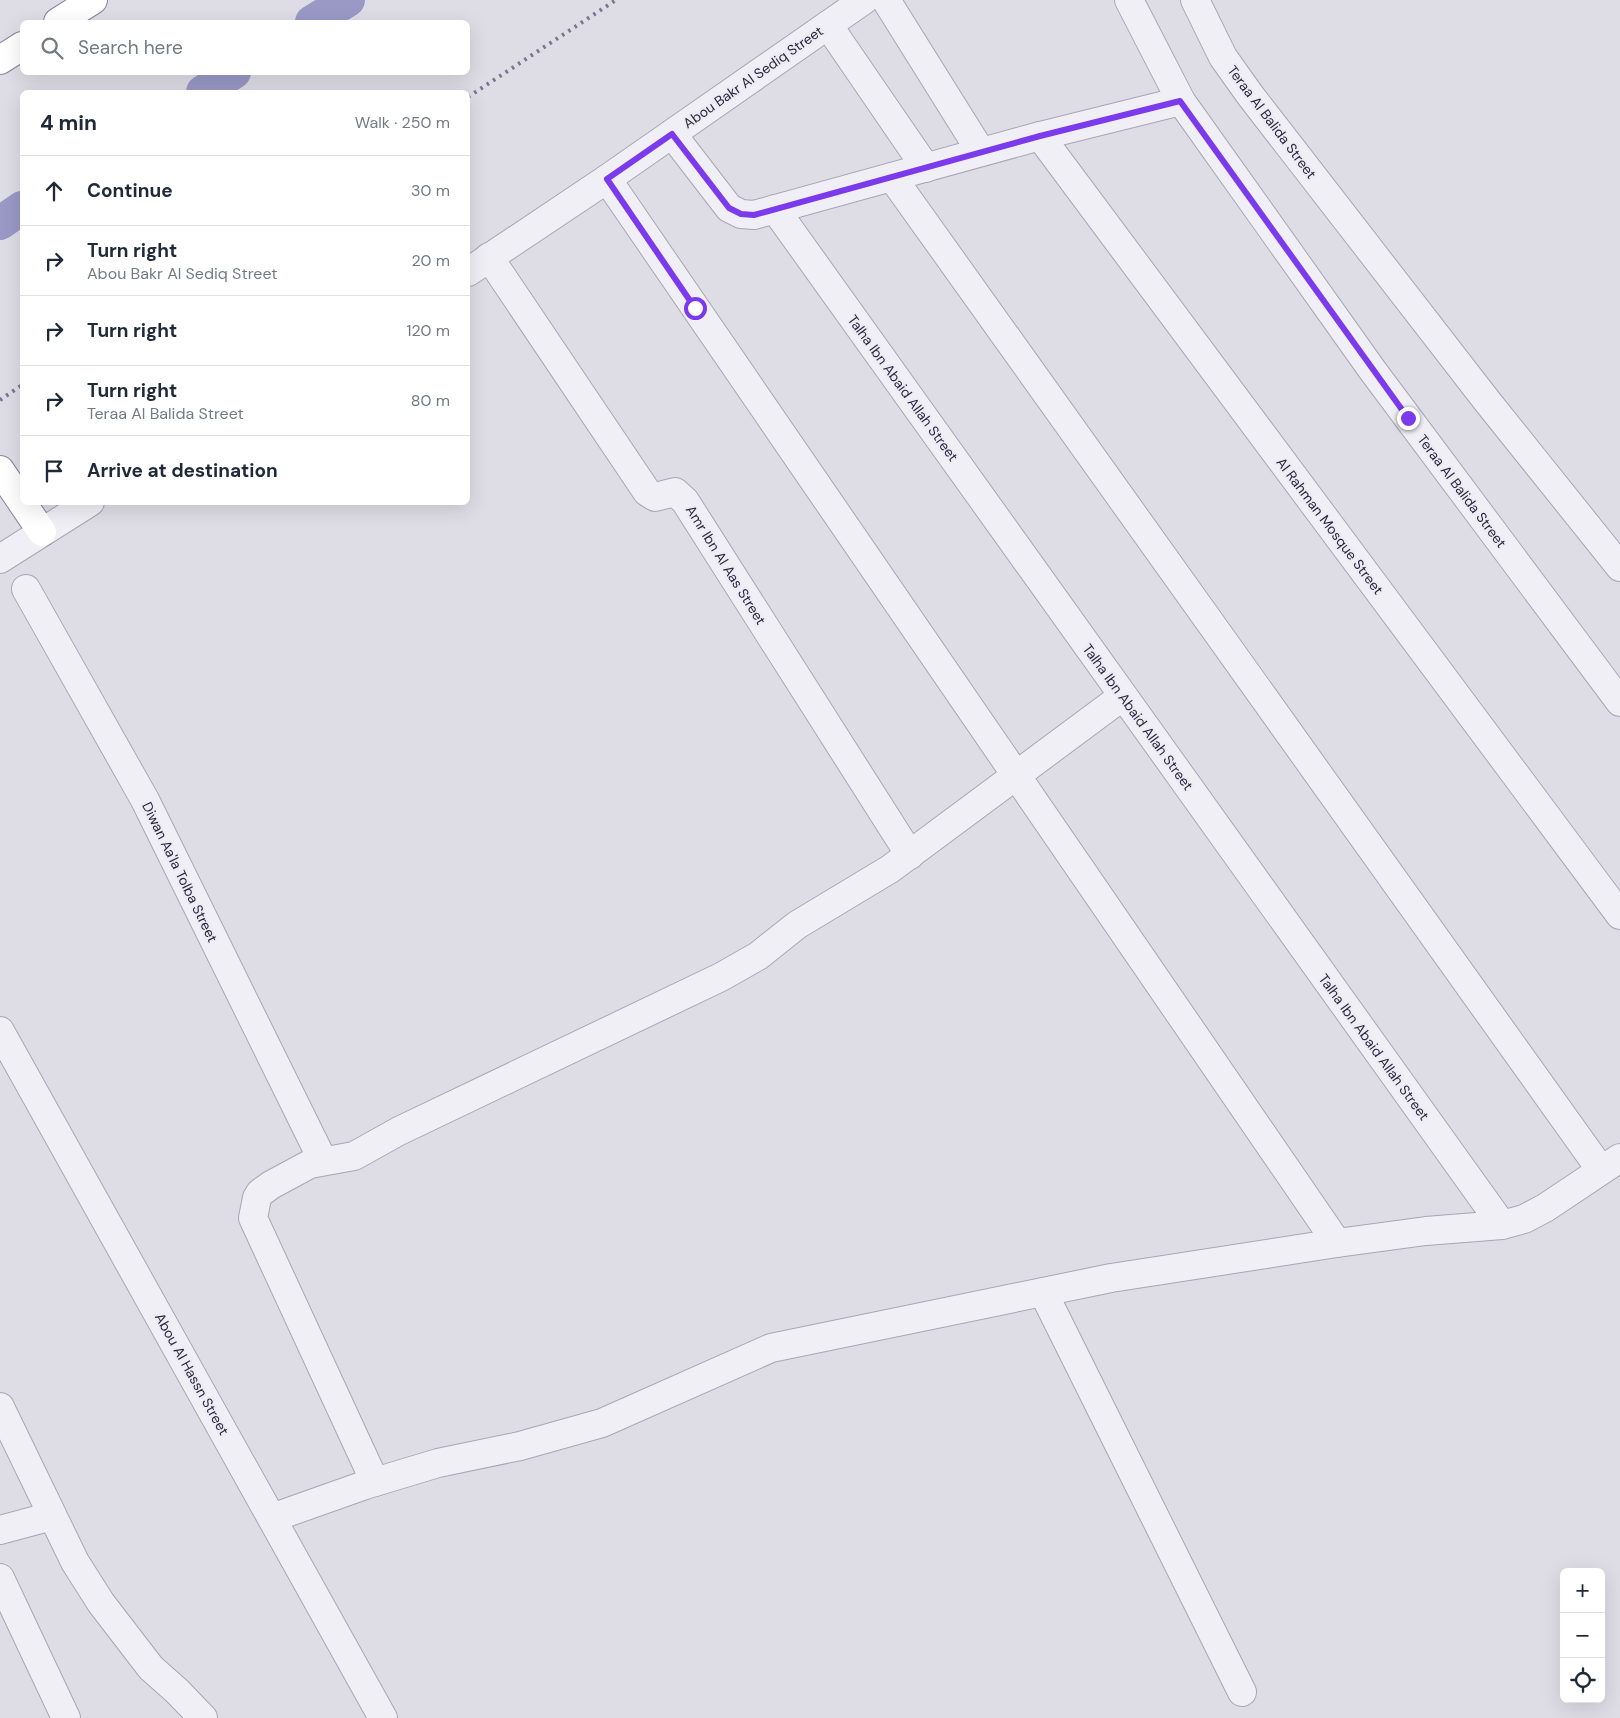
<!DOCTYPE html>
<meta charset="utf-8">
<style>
:root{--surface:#fff;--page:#f6f6f7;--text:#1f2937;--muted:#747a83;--line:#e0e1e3}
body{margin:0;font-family:"DM Sans",sans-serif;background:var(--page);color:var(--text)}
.controls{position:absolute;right:15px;bottom:15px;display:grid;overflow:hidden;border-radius:8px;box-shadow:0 5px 20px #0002}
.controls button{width:45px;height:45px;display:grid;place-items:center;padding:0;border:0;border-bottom:1px solid var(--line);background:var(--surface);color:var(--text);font:25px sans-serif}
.stop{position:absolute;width:15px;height:15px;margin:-11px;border:4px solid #7c3aed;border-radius:50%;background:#fff}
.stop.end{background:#7c3aed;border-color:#fff;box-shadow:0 1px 5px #0008}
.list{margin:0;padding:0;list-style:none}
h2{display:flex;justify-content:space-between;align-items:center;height:65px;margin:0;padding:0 20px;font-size:21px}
h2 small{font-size:16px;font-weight:400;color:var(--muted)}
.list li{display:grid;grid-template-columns:32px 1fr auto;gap:15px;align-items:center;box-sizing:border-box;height:70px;padding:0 20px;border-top:1px solid var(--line)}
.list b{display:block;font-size:19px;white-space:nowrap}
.list p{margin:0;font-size:16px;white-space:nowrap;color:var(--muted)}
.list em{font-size:16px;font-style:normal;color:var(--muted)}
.icon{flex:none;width:28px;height:28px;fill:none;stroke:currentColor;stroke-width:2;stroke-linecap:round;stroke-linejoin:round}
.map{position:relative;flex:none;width:1620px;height:1718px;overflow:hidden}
.search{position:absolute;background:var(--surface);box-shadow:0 5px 20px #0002;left:20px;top:20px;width:450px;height:55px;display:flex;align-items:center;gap:12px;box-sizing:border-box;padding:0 18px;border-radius:8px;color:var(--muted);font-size:19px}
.panel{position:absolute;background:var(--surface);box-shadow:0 5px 20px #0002;left:20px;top:90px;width:450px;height:415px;border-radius:8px}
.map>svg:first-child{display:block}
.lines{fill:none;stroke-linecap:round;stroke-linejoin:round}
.canal{stroke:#9a99c6;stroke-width:34}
.minor-casing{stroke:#a8a6b3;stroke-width:30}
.highway-casing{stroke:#88859c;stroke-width:30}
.minor{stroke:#f0eff5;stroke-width:28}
.highway{stroke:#fff;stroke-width:28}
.rail{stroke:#7a778f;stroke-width:4;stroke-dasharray:2.5 5;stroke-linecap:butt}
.route{stroke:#7c3aed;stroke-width:6}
.labels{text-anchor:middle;stroke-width:4.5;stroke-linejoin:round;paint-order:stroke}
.street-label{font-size:14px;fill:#2a273c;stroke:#edecf4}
</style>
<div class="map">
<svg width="1620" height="1718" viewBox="0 0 1620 1718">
<rect width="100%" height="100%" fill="#dedde6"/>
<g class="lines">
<g class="canal">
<polyline points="312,22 348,0"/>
<polyline points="203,92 234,72"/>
<polyline points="0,223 22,208"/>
</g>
<g class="minor-casing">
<g id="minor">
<polyline points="886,0 981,152"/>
<polyline points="1129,0 1181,101 1373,371 1620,702"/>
<polyline points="1195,0 1223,57 1250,95 1487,401 1620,567"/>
<polyline points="828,25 926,168"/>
<polyline points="672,134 729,208 741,214 754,215 1040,136 1181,101"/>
<polyline points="1040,136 1620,915"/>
<polyline points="892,177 1601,1170"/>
<polyline points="607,179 1337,1243"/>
<polyline points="775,209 1502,1225"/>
<polyline points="489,257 647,492 655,497 675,492 685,501 910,855"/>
<polyline points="468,272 607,179 864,0"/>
<polyline points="0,559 90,502"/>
<polyline points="26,589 145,800 323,1161"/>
<polyline points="0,1031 383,1718"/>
<polyline points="1043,1292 1242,1692"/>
<polyline points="0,1407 75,1562 101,1603 151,1668 177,1691 203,1718"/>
<polyline points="375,1482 253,1218 257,1198 260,1193 271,1185 310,1164 354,1156 399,1131 721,977 758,956 797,925 890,869 1123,696"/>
<polyline points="272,1518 365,1485 438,1463 520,1446 602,1423 771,1348 1111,1278 1337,1243 1426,1231 1502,1225 1524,1219 1545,1208 1620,1158"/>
<polyline points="0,1530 52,1516"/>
<polyline points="0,1578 66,1718"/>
</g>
</g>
<g class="highway-casing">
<g id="highway">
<polyline points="58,22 93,0"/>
<polyline points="0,60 22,46"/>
<polyline points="0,470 42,532"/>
</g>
</g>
<use href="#minor" class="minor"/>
<use href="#highway" class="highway"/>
<g class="rail">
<polyline points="468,97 616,0"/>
<polyline points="0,400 22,385"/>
</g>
</g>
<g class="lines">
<polyline class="route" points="695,308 607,179 672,134 729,208 741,214 754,215 1040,136 1180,101 1408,418"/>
</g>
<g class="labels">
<g class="street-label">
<text transform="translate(753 77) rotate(-35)" y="5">Abou Bakr Al Sediq Street</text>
<text transform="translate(1272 122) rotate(53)" y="5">Teraa Al Balida Street</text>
<text transform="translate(903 388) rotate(54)" y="5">Talha Ibn Abaid Allah Street</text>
<text transform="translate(1462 491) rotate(53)" y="5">Teraa Al Balida Street</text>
<text transform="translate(1330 526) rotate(53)" y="5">Al Rahman Mosque Street</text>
<text transform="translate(726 565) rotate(58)" y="5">Amr Ibn Al Aas Street</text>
<text transform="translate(1138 717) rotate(54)" y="5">Talha Ibn Abaid Allah Street</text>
<text transform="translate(180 872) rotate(64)" y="5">Diwan Aa'la Tolba Street</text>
<text transform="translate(1374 1047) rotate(54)" y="5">Talha Ibn Abaid Allah Street</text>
<text transform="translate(192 1374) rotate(61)" y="5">Abou Al Hassn Street</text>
</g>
</g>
</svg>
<div class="controls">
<button>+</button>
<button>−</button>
<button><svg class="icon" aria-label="locate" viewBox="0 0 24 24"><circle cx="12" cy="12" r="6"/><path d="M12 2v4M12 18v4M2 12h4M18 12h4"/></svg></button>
</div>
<div class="stop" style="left:695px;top:308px"></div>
<div class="stop end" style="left:1408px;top:418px"></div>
<div class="search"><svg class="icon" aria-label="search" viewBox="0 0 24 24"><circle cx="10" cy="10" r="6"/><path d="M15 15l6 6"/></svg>Search here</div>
<section class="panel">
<h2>4 min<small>Walk · 250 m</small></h2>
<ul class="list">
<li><svg class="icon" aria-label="ahead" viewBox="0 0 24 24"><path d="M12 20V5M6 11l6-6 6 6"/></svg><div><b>Continue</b></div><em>30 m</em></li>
<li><svg class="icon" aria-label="right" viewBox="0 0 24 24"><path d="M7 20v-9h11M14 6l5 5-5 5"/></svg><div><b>Turn right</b><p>Abou Bakr Al Sediq Street</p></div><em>20 m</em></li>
<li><svg class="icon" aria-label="right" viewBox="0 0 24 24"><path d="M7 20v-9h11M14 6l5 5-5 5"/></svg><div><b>Turn right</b></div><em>120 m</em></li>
<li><svg class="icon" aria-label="right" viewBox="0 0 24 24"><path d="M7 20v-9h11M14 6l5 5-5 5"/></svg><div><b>Turn right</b><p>Teraa Al Balida Street</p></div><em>80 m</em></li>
<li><svg class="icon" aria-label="arrive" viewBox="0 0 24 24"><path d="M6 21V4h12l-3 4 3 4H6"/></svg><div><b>Arrive at destination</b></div></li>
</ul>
</section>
</div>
